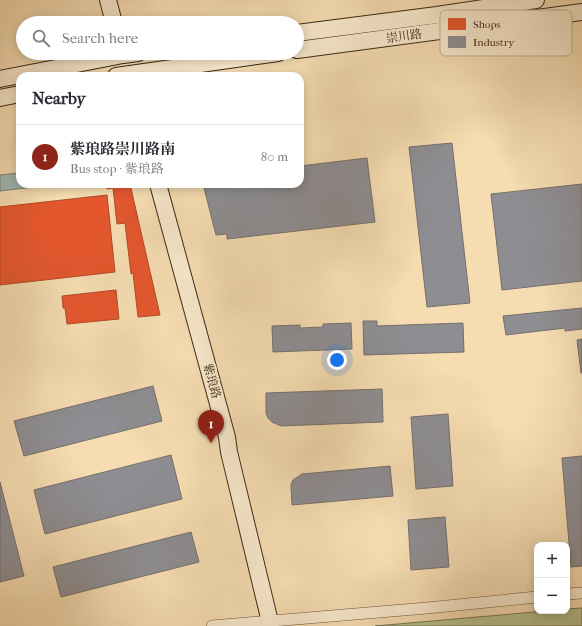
<!DOCTYPE html>
<meta charset="utf-8">
<style>
:root{--surface:#fff;--page:#f2f2f3;--text:#2b2b33;--muted:#7c7c81;--line:#e1e1e2;--accent:#8f2418}
body{margin:0;font-family:"IM FELL French Canon","Noto Serif SC",serif;background:var(--page);color:var(--text)}
.controls{position:absolute;right:12px;bottom:12px;display:grid;overflow:hidden;border-radius:8px;box-shadow:0 2px 10px #0003}
.controls button{width:36px;height:36px;display:grid;place-items:center;padding:0;border:0;border-bottom:1px solid var(--line);background:var(--surface);color:var(--text);font:20px sans-serif}
.you{position:absolute;left:337px;top:360px;width:14px;height:14px;margin:-10px;border:3px solid #fff;border-radius:50%;background:#1a73e8;box-shadow:0 0 0 6px #1a73e833}
.badge{display:grid;place-items:center;width:26px;height:26px;border-radius:50%;background:var(--accent);color:#fff;font-size:13px;font-weight:700}
.pin{position:absolute;translate:-50% -33px;filter:drop-shadow(0 1px 2px #0008)}
.pin::after{content:'';position:absolute;top:21px;width:14px;height:12px;background:inherit;clip-path:polygon(0 0,100% 0,50% 100%)}
.list{margin:0;padding:0;list-style:none}
h2{display:flex;justify-content:space-between;align-items:center;height:52px;margin:0;padding:0 16px;font-size:17px}
h2 small{font-size:13px;font-weight:400;color:var(--muted)}
.list li{display:grid;grid-template-columns:26px 1fr auto;gap:12px;align-items:center;box-sizing:border-box;height:64px;padding:0 16px;border-top:1px solid var(--line)}
.list b{display:block;font-size:15px;white-space:nowrap}
.list p{margin:0;font-size:13px;white-space:nowrap;color:var(--muted)}
.list em{font-size:13px;font-style:normal;color:var(--muted)}
.icon{flex:none;width:22px;height:22px;fill:none;stroke:currentColor;stroke-width:2;stroke-linecap:round;stroke-linejoin:round}
.map{position:relative;flex:none;width:582px;height:626px;overflow:hidden}
.search{position:absolute;background:var(--surface);box-shadow:0 2px 10px #0003;left:16px;top:16px;width:288px;height:44px;display:flex;align-items:center;gap:10px;box-sizing:border-box;padding:0 14px;border-radius:22px;color:var(--muted);font-size:15px}
.panel{position:absolute;background:var(--surface);box-shadow:0 2px 10px #0003;left:16px;top:72px;width:288px;height:116px;border-radius:12px}
.map>svg:first-child{display:block}
.green{fill:#b6c28f;stroke:#797552}
.water{fill:#9ebab4;stroke:#778074}
.shops{fill:#e4572e;stroke:#b24926}
.industry{fill:#8d8d92;stroke:#756f6c}
.lines{fill:none;stroke-linecap:round;stroke-linejoin:round}
.street-casing{stroke:#6a553c;stroke-width:12}
.secondary-casing{stroke:#3c2815;stroke-width:18}
.street{stroke:#f8e8cc;stroke-width:11}
.secondary{stroke:#f8e8cc;stroke-width:16}
.labels{text-anchor:middle;stroke-width:4;stroke-linejoin:round;paint-order:stroke}
.street-label{font-size:12px;fill:#3c2815;stroke:#f8e8cc}
.key{fill:#f8e8cc;stroke:#c0ae95;stroke-width:1}
.key-label{font-size:11px;fill:#3c2815}
</style>
<div class="map">
<svg width="582" height="626" viewBox="0 0 582 626">
<rect width="100%" height="100%" fill="#f5dcb1"/>
<filter id="stains"><feTurbulence type="fractalNoise" baseFrequency=".005" numOctaves="4"/><feColorMatrix values="0 0 0 0 .2 0 0 0 0 .09 0 0 0 0 .02 0 0 0 .5 -.17"/></filter>
<radialGradient id="worn" r=".72"><stop offset=".6" stop-color="#630" stop-opacity="0"/><stop offset="1" stop-color="#630" stop-opacity=".3"/></radialGradient>
<polygon class="green" points="582,608 582,626 375,626 546,611 567,611 567,609"/>
<polygon class="water" points="20,173 20,184 59,184 0,191 0,175"/>
<g class="shops">
<polygon points="107,184 130,184 160,315 138,317 133,273 131,274 125,223 117,224 113,188 107,189"/>
<polygon points="107,195 115,272 0,285 0,207"/>
<polygon points="116,290 119,319 67,324 65,308 63,308 62,296"/>
</g>
<g class="industry">
<polygon points="452,143 470,303 427,307 409,147"/>
<polygon points="367,158 375,222 227,239 227,234 216,235 203,184 300,184 300,166"/>
<polygon points="582,184 582,281 502,290 491,194"/>
<polygon points="582,308 582,329 565,331 565,328 506,335 503,316"/>
<polygon points="363,321 377,321 377,326 463,323 464,352 364,355"/>
<polygon points="351,323 352,349 273,352 272,326 300,325 300,328 323,327 323,324"/>
<polygon points="582,339 582,373 581,373 577,340"/>
<polygon points="153,386 162,421 24,456 14,421"/>
<polygon points="382,389 383,422 281,426 272,422 268,418 266,413 266,393"/>
<polygon points="448,414 453,486 416,489 411,417"/>
<polygon points="171,455 182,499 45,534 34,490"/>
<polygon points="582,456 582,566 571,567 562,458"/>
<polygon points="390,466 393,496 292,505 291,485 293,480 302,474"/>
<polygon points="0,482 24,576 0,582"/>
<polygon points="445,517 449,567 411,570 408,520"/>
<polygon points="191,532 199,562 61,597 53,567"/>
</g>
<g class="lines">
<g class="street-casing">
<g id="street">
<polyline points="567,594 582,593"/>
<polyline points="212,626 427,608 537,597"/>
</g>
</g>
<g class="secondary-casing">
<g id="secondary">
<polyline points="108,0 114,23"/>
<polyline points="297,33 437,15 536,0"/>
<polyline points="297,50 582,12"/>
<polyline points="116,76 278,53"/>
<polyline points="0,79 123,55 138,53"/>
<polyline points="0,98 20,94"/>
<polyline points="158,184 227,437 229,452 271,626"/>
</g>
</g>
<use href="#street" class="street"/>
<use href="#secondary" class="secondary"/>
</g>
<g class="labels">
<g class="street-label">
<text transform="translate(404 36) rotate(-8)" y="4">崇川路</text>
<text transform="translate(212 381) rotate(75)" y="4">紫琅路</text>
</g>
</g>
<rect x="440" y="10" width="132" height="46" rx="6" class="key"/>
<rect x="448" y="18" width="18" height="12" fill="#e4572e"/>
<rect x="448" y="36" width="18" height="12" fill="#8d8d92"/>
<g class="key-label">
<text x="473" y="28">Shops</text>
<text x="473" y="46">Industry</text>
</g>
<rect width="100%" height="100%" filter="url(#stains)"/>
<rect width="100%" height="100%" fill="url(#worn)"/>
</svg>
<div class="controls">
<button>+</button>
<button>−</button>
</div>
<div class="you"></div>
<div class="pin badge" style="left:211px;top:443px">1</div>
<div class="search"><svg class="icon" aria-label="search" viewBox="0 0 24 24"><circle cx="10" cy="10" r="6"/><path d="M15 15l6 6"/></svg>Search here</div>
<section class="panel">
<h2>Nearby<small></small></h2>
<ul class="list">
<li><span class="badge">1</span><div><b>紫琅路崇川路南</b><p>Bus stop · 紫琅路</p></div><em>80 m</em></li>
</ul>
</section>
</div>
